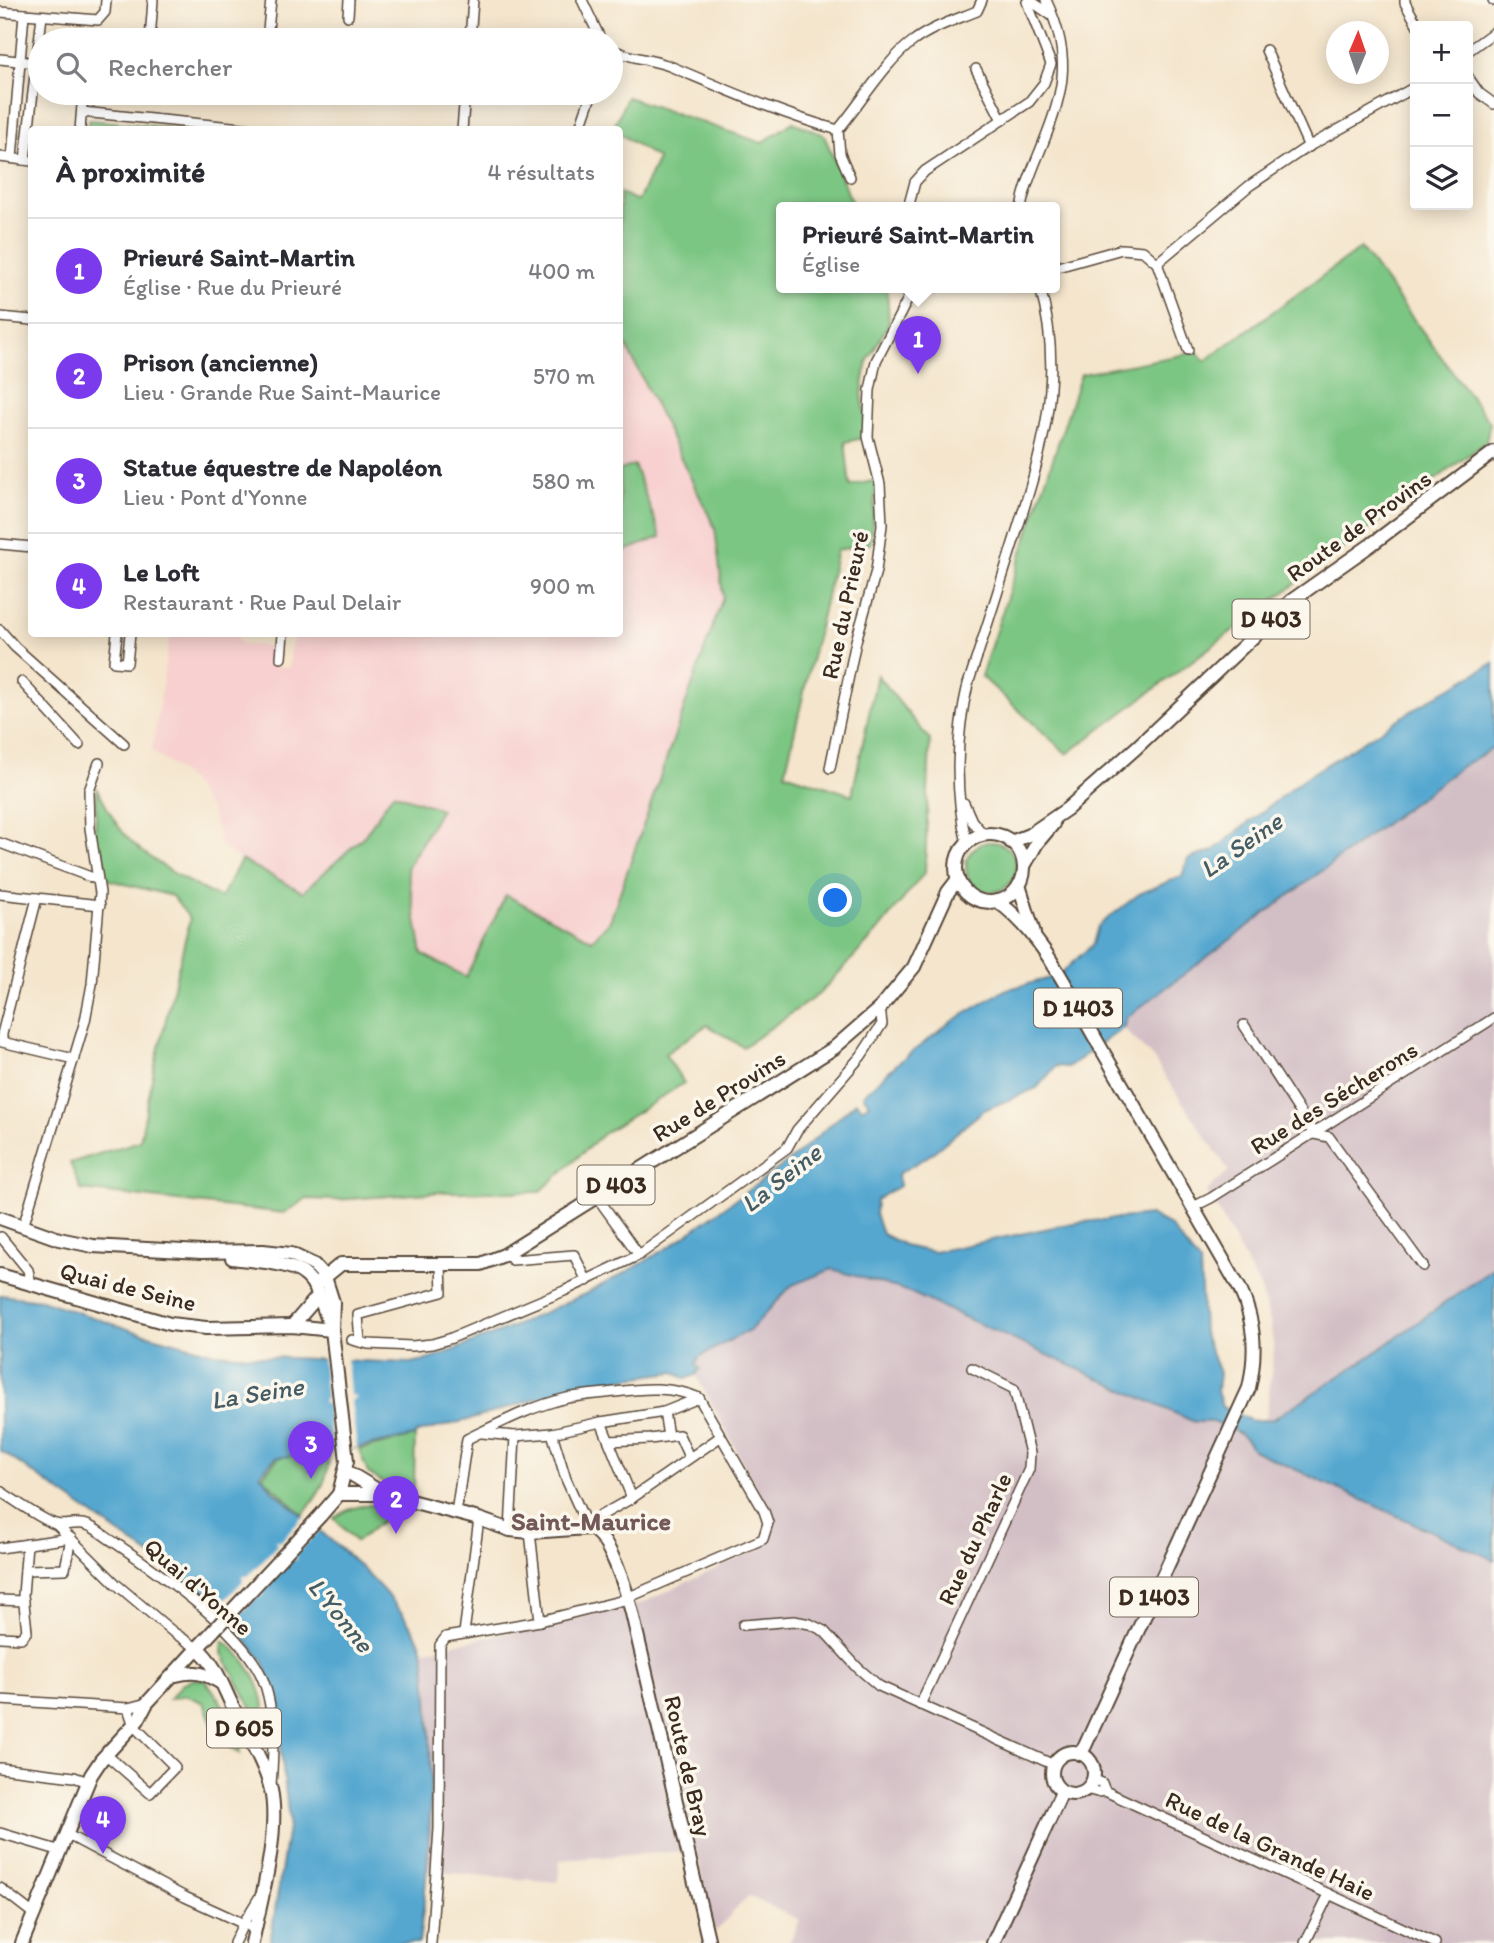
<!DOCTYPE html>
<html lang="fr">
<meta charset="utf-8">
<style>
:root{--surface:#fff;--page:#f7f7f7;--text:#2b2b33;--muted:#7c7c81;--line:#e1e1e2;--accent:#7c3aed}
body{margin:0;font-family:Itim,sans-serif;background:var(--page);color:var(--text)}
.controls{position:absolute;right:21px;top:21px;display:grid;overflow:hidden;border-radius:7px;box-shadow:0 4px 18px #0003}
.controls button{width:63px;height:63px;display:grid;place-items:center;padding:0;border:0;border-bottom:2px solid var(--line);background:var(--surface);color:var(--text);font:35px sans-serif}
.compass{position:absolute;left:1326px;top:21px;width:63px;height:63px;border-radius:50%;background:var(--surface);box-shadow:0 4px 18px #0003;rotate:2deg}
.you{position:absolute;left:836px;top:901px;width:24px;height:24px;margin:-18px;border:5px solid #fff;border-radius:50%;background:#1a73e8;box-shadow:0 0 0 10px #1a73e833}
.badge{display:grid;place-items:center;width:46px;height:46px;border-radius:50%;background:var(--accent);color:#fff;font-size:23px;font-weight:700}
.pin{position:absolute;translate:-50% -58px;filter:drop-shadow(0 2px 4px #0008)}
.pin::after{content:'';position:absolute;top:37px;width:24px;height:21px;background:inherit;clip-path:polygon(0 0,100% 0,50% 100%)}
.popup{position:absolute;left:776px;top:202px;width:284px;height:91px;box-sizing:border-box;display:grid;place-content:center;border-radius:7px;background:var(--surface);filter:drop-shadow(0 2px 5px #0005);font-size:23px;white-space:nowrap;color:var(--muted)}
.popup b{font-size:26px;color:var(--text)}
.popup::after{content:'';position:absolute;left:50%;top:100%;margin-left:-14px;border:14px solid transparent;border-top-color:var(--surface)}
.list{margin:0;padding:0;list-style:none}
h2{display:flex;justify-content:space-between;align-items:center;height:91px;margin:0;padding:0 28px;font-size:30px}
h2 small{font-size:23px;font-weight:400;color:var(--muted)}
.list li{display:grid;grid-template-columns:46px 1fr auto;gap:21px;align-items:center;box-sizing:border-box;height:105px;padding:0 28px;border-top:2px solid var(--line)}
.list b{display:block;font-size:26px;white-space:nowrap}
.list p{margin:0;font-size:23px;white-space:nowrap;color:var(--muted)}
.list em{font-size:23px;font-style:normal;color:var(--muted)}
.icon{flex:none;width:38px;height:38px;fill:none;stroke:currentColor;stroke-width:2;stroke-linecap:round;stroke-linejoin:round}
.map{position:relative;flex:none;width:1494px;height:1943px;overflow:hidden}
.search{position:absolute;background:var(--surface);box-shadow:0 4px 18px #0003;left:28px;top:28px;width:595px;height:77px;display:flex;align-items:center;gap:18px;box-sizing:border-box;padding:0 24px;border-radius:38px;color:var(--muted);font-size:26px}
.panel{position:absolute;background:var(--surface);box-shadow:0 4px 18px #0003;left:28px;top:126px;width:595px;height:511px;border-radius:7px}
.map>svg:first-child{display:block}
.built{fill:#f7d0cf}
.industrial{fill:#d2bec5}
.green{fill:#7cc683;stroke:#5c7850;stroke-width:2}
.water{fill:#55a7d0;stroke:#486877;stroke-width:2}
.pier{fill:#f4e5cc}
.lines{fill:none;stroke-linecap:round;stroke-linejoin:round}
.minor-casing{stroke:#574638;stroke-width:12}
.major-casing{stroke:#574638;stroke-width:16}
.minor{stroke:#fff;stroke-width:9}
.major{stroke:#fff;stroke-width:12}
.major-bridge-casing{stroke:#574638;stroke-width:16;stroke-linecap:butt}
.major-bridge{stroke:#fff;stroke-width:12}
.labels{text-anchor:middle;stroke-width:7;stroke-linejoin:round;paint-order:stroke}
.shield{fill:#fbf7ec;stroke:#75685c;stroke-width:2}
.shield-label{font-size:23px;font-weight:bold;fill:#3b2a1e}
.street-label{font-size:24px;fill:#3b2a1e;stroke:#fbf7ec}
.water-label{font-size:26px;font-style:italic;fill:#455c65;stroke:#fbf7ec}
.neighbourhood-label{font-size:26px;font-weight:bold;fill:#735959;stroke:#fbf7ec}
</style>
<div class="map">
<svg width="1494" height="1943" viewBox="0 0 1494 1943">
<rect width="100%" height="100%" fill="#fbf7ec"/>
<filter id="ink" filterUnits="userSpaceOnUse"><feTurbulence type="fractalNoise" baseFrequency=".0143" numOctaves="2"/><feDisplacementMap in="SourceGraphic" scale="14" xChannelSelector="R" yChannelSelector="G"/><feConvolveMatrix kernelMatrix="1 2 1 2 8 2 1 2 1" color-interpolation-filters="sRGB"/></filter>
<filter id="wash" filterUnits="userSpaceOnUse"><feTurbulence type="fractalNoise" baseFrequency=".00686" numOctaves="4" result="noise"/><feDisplacementMap in="SourceGraphic" scale="28" xChannelSelector="R" yChannelSelector="G"/><feGaussianBlur stdDeviation="1.57" result="paint"/><feColorMatrix in="noise" values="0 0 0 0 0 0 0 0 0 0 0 0 0 0 0 0 0 1.4 0 .05"/><feComposite in="paint" operator="in"/></filter>
<g filter="url(#wash)">
<rect width="100%" height="100%" fill="#f4e5cc"/>
<polygon class="built" points="620,340 749,355 739,549 610,921 594,939 512,998 466,977 241,860 221,846 212,813 188,778 152,751 170,634 235,634 241,644 275,647 273,666 289,668 293,634 620,634"/>
<polygon class="industrial" points="1494,748 1494,1943 789,1943 800,1920 748,1896 715,1932 696,1850 560,1860 558,1882 427,1871 430,1832 431,1754 426,1673 422,1651 640,1604 763,1547 769,1540 773,1530 773,1519 696,1375 700,1370 696,1365 699,1357 751,1329 792,1285 833,1268 907,1291 1197,1423 1214,1422 1241,1435 1248,1419 1260,1421 1266,1418 1274,1350 1270,1321 1261,1289 1207,1191 1229,1171 1152,1057 1123,1028 1127,1017 1462,766"/>
<g class="green">
<path d="M627,97L762,143L793,122L824,135L854,208H782V288H887L889,323L867,362L862,393L868,437L845,442L850,486L877,480L870,544L837,550L785,773L852,795L877,675L930,740L925,872L877,932L819,994L743,1047L707,1025L665,1054L684,1083L603,1134L540,1192H442L336,1200L306,1199L284,1213L81,1190L70,1163L140,1141L154,1069L190,919L172,896L105,879L95,838L97,789C105,803 112,819 122,831C141,856 192,886 221,898L241,860L303,892L365,835L393,793L441,809L407,868L422,954L466,977L506,895L592,940L610,921L723,597L715,528L624,341L620,340V193L638,201L658,159L620,134V130L613,129Z"/>
<polygon points="89,120 186,129 88,129"/>
<polygon points="1361,248 1490,423 1486,442 1067,754 981,676 1081,374 1197,352 1205,361"/>
<polygon points="634,465 661,537 620,553 620,470"/>
<circle cx="991" cy="867" r="25"/>
<polygon points="415,1436 414,1493 387,1485 368,1473 359,1450"/>
<path d="M329,1453C329,1480 319,1494 303,1515L262,1476L279,1457Z"/>
<polygon points="364,1505 396,1505 405,1514 382,1521 356,1542 334,1518 348,1510"/>
<path d="M223,1641C242,1652 258,1678 263,1700C266,1715 265,1733 266,1750L253,1711L222,1653Z"/>
<path d="M195,1679L205,1680C220,1698 240,1731 240,1754L217,1737L204,1703L186,1695L169,1699L183,1683Z"/>
</g>
<path class="water" d="M1494,663V748L1462,766L1127,1017L1123,1028L1068,1067L1056,1066L1037,1088L984,1110L930,1155L898,1174L899,1186L876,1200L875,1214L882,1234L908,1247L934,1252L1073,1223L1150,1215L1170,1226L1200,1264L1203,1332L1219,1373L1217,1391L1222,1407L1252,1421L1273,1419L1372,1355L1494,1268V1560L1253,1450C1248,1436 1227,1425 1212,1422C1204,1421 1198,1424 1190,1420L907,1291L832,1269L792,1285L751,1329L699,1357L696,1365L700,1369L696,1375L685,1379L674,1372L584,1384L472,1419L417,1433L414,1436L357,1448L275,1458L260,1474L274,1491C321,1533 390,1584 419,1640C427,1656 426,1680 428,1698C434,1780 430,1862 419,1943H270L289,1821L274,1690L263,1661L236,1629L186,1580L0,1450V1295L41,1300L134,1331L215,1353L266,1357L410,1363L431,1359L510,1328L587,1293L632,1269L672,1245L793,1158L856,1102L862,1108L869,1103L863,1095L899,1062L951,1022L1005,990L1058,976L1093,944L1098,926L1139,894L1182,876L1188,859L1213,851L1302,780L1432,698Z"/>
<g class="pier">
<polygon points="322,1355 347,1355 350,1395 356,1397 351,1401 357,1448 332,1451 327,1404 322,1402 326,1398"/>
<polygon points="305,1515 321,1529 295,1555 297,1560 291,1560 262,1591 263,1596 258,1595 232,1624 236,1629 234,1631 209,1608 211,1605 216,1609 243,1581 242,1576 248,1576 277,1545 275,1540 281,1541"/>
</g>
</g>
<g filter="url(#ink)">
<g class="lines">
<g class="minor-casing">
<g id="minor">
<polyline points="582,0 601,40"/>
<polyline points="1405,0 1405,3 1418,26"/>
<polyline points="1493,0 1494,1"/>
<polyline points="1031,1 1051,15"/>
<polyline points="0,12 98,20 105,12 106,0"/>
<polyline points="348,16 349,0"/>
<polyline points="150,40 153,0"/>
<polyline points="267,40 271,0"/>
<polyline points="470,40 473,0"/>
<path d="M611,49C631,59 652,59 672,67C727,90 781,114 838,130C860,104 886,61 912,42C932,27 955,20 977,11L982,0"/>
<polyline points="1266,50 1309,147"/>
<polyline points="1468,51 1494,32"/>
<polyline points="0,59 36,63"/>
<polyline points="976,69 1002,120"/>
<polyline points="1468,77 1479,93 1494,104"/>
<polyline points="82,112 262,130"/>
<polyline points="80,130 83,93"/>
<polyline points="462,130 465,93"/>
<polyline points="579,130 592,93"/>
<polyline points="838,130 840,154 850,177"/>
<polyline points="0,157 32,161"/>
<polyline points="12,158 24,14"/>
<polyline points="25,160 42,16"/>
<polyline points="908,208 915,182 925,171 1029,102 1044,83 1051,64 1027,2"/>
<path d="M1021,208C1024,190 1031,173 1038,156C1062,97 1075,61 1046,0"/>
<polyline points="1157,263 1188,350"/>
<polyline points="1054,268 1122,249 1143,251 1157,263 1249,186 1304,149 1415,87"/>
<polyline points="0,317 32,320"/>
<polyline points="0,544 32,547"/>
<polyline points="0,630 15,647 124,744"/>
<polyline points="117,634 114,662 127,663 130,634"/>
<polyline points="281,658 283,634"/>
<polyline points="22,682 79,745"/>
<polyline points="830,768 856,641 876,571 882,525 880,484 868,437 870,390 876,361 911,293 911,288"/>
<polyline points="964,803 972,821 984,835"/>
<polyline points="0,843 96,879"/>
<path d="M967,843C954,793 956,734 968,684C984,636 999,588 1014,540C1041,455 1066,378 1040,288"/>
<polyline points="0,894 100,905"/>
<polyline points="37,898 2,1034 2,1042 74,1059"/>
<polyline points="1244,1025 1314,1134 1329,1137 1423,1266"/>
<polyline points="597,1197 639,1255"/>
<polyline points="1193,1207 1211,1198 1494,1018"/>
<polyline points="23,1227 85,1021 92,984 100,893 90,828 89,791 99,763"/>
<polyline points="1,1237 28,1270 31,1284"/>
<polyline points="508,1253 512,1260 574,1255 587,1281"/>
<polyline points="352,1340 368,1344 412,1346 432,1344 449,1339 564,1291 639,1255 787,1148 797,1130 861,1056 882,1024 880,1008"/>
<polyline points="360,1342 358,1315 442,1292 441,1265"/>
<polyline points="664,1412 668,1436"/>
<polyline points="601,1422 632,1498"/>
<polyline points="482,1433 515,1436 552,1433 601,1422 664,1412 699,1398"/>
<polyline points="552,1433 566,1479 588,1528"/>
<polyline points="609,1441 650,1439 679,1435 689,1457"/>
<path d="M0,1491C14,1500 40,1519 55,1524C65,1527 77,1521 87,1525C96,1528 105,1537 114,1542C158,1572 236,1626 260,1673C275,1703 274,1751 271,1784"/>
<path d="M456,1513L467,1439C498,1424 532,1406 567,1398C582,1395 599,1394 615,1392C645,1388 671,1386 699,1398"/>
<polyline points="56,1524 116,1584 173,1632 197,1648"/>
<polyline points="593,1528 600,1516 632,1498 720,1437"/>
<polyline points="510,1530 515,1436"/>
<polyline points="530,1532 540,1621"/>
<polyline points="0,1548 71,1538 65,1569 25,1570"/>
<polyline points="0,1600 24,1601"/>
<polyline points="743,1625 794,1621 810,1624 824,1631 858,1668 879,1686 1054,1765"/>
<polyline points="464,1633 479,1519"/>
<polyline points="0,1637 21,1638 27,1631 23,1595 27,1544"/>
<polyline points="0,1700 128,1708 147,1703"/>
<polyline points="920,1705 1029,1469 1030,1453 1014,1389 972,1368"/>
<polyline points="107,1750 110,1758 150,1793 175,1767 134,1726 128,1708"/>
<polyline points="0,1768 74,1777 88,1782"/>
<polyline points="1093,1779 1102,1783 1105,1791"/>
<polyline points="1086,1789 1097,1792 1105,1791 1435,1943"/>
<polyline points="0,1833 61,1851"/>
<polyline points="68,1835 185,1897 255,1929"/>
<polyline points="0,1888 35,1915"/>
<polyline points="234,1943 243,1924 260,1896"/>
<polyline points="431,1943 439,1829 440,1645 446,1637 540,1621 620,1601 763,1539 768,1523 764,1511 699,1398"/>
<polyline points="1305,1943 1329,1894"/>
</g>
</g>
<g class="major-casing">
<g id="major">
<circle cx="990" cy="868" r="34"/>
<polyline points="1011,842 1029,835 1067,809 1136,748 1291,601 1372,544 1494,452"/>
<polyline points="1024,866 1037,843 1053,824"/>
<polyline points="1019,885 1034,933"/>
<path d="M997,901C1044,934 1070,995 1098,1043C1146,1125 1193,1207 1240,1289C1255,1322 1257,1352 1249,1388L1085,1746L1080,1754"/>
<polyline points="0,1218 59,1239 93,1246 201,1252 263,1251 291,1254 314,1265 325,1277 333,1302 332,1330 347,1461 339,1494 320,1516"/>
<path d="M232,1258C252,1261 292,1262 306,1276C319,1287 323,1310 330,1325"/>
<polyline points="0,1275 170,1324 206,1328 292,1326 332,1330"/>
<polyline points="314,1286 341,1264 481,1264 504,1255 834,1048 880,1008 914,967 948,892 958,879"/>
<polyline points="292,1326 318,1296"/>
<polyline points="346,1471 384,1494"/>
<path d="M339,1494H384L479,1519L510,1530L530,1532L588,1528C609,1532 627,1593 632,1613L709,1943"/>
<path d="M197,1648C215,1662 223,1687 233,1707C245,1732 265,1763 271,1790C280,1832 261,1900 252,1943"/>
<path d="M176,1675C194,1670 205,1673 221,1683"/>
<circle cx="1073" cy="1773" r="21"/>
<polyline points="22,1943 91,1775 101,1760 138,1720 147,1703 214,1630"/>
<polyline points="993,1943 1062,1792"/>
</g>
</g>
<use href="#minor" class="minor"/>
<use href="#major" class="major"/>
<g class="major-bridge-casing">
<polyline id="major-bridge" points="214,1630 320,1516"/>
</g>
<use href="#major-bridge" class="major-bridge"/>
</g>
</g>
<g class="labels">
<g class="shield">
<rect x="1232.5" y="599.5" width="77" height="39" rx="5"/>
<rect x="1034" y="988.5" width="88" height="39" rx="5"/>
<rect x="577.5" y="1165.5" width="77" height="39" rx="5"/>
<rect x="1110" y="1577.5" width="88" height="39" rx="5"/>
<rect x="207" y="1708.5" width="74" height="39" rx="5"/>
</g>
<g class="shield-label">
<text x="1271" y="627">D 403</text>
<text x="1078" y="1016">D 1403</text>
<text x="616" y="1193">D 403</text>
<text x="1154" y="1605">D 1403</text>
<text x="244" y="1736">D 605</text>
</g>
<g class="street-label">
<text transform="translate(1359 526) rotate(-36)" y="8">Route de Provins</text>
<text transform="translate(845 605) rotate(-78)" y="8">Rue du Prieuré</text>
<text transform="translate(719 1096) rotate(-32)" y="8">Rue de Provins</text>
<text transform="translate(1334 1098) rotate(-32)" y="8">Rue des Sécherons</text>
<text transform="translate(128 1287) rotate(14)" y="8">Quai de Seine</text>
<text transform="translate(975 1539) rotate(-65)" y="8">Rue du Pharle</text>
<text transform="translate(198 1587) rotate(41)" y="8">Quai d'Yonne</text>
<text transform="translate(688 1766) rotate(77)" y="8">Route de Bray</text>
<text transform="translate(1270 1846) rotate(25)" y="8">Rue de la Grande Haie</text>
</g>
<g class="water-label">
<text transform="translate(1241 845) rotate(-35)" y="9">La Seine</text>
<text transform="translate(781 1178) rotate(-38)" y="9">La Seine</text>
<text transform="translate(257 1393) rotate(-9)" y="9">La Seine</text>
<text transform="translate(341 1615) rotate(51)" y="9">L'Yonne</text>
</g>
<g class="neighbourhood-label">
<text x="591" y="1530">Saint-Maurice</text>
</g>
</g>
</svg>
<div class="controls">
<button>+</button>
<button>−</button>
<button><svg class="icon" aria-label="layers" viewBox="0 0 24 24"><path d="M12 4l9 5-9 5-9-5zM3 14l9 5 9-5"/></svg></button>
</div>
<svg class="compass" viewBox="-18 -18 36 36"><path d="M0-13l5 13h-10z" fill="#e53935"/><path d="M0 13l5-13h-10z" fill="#7c7c81"/></svg>
<div class="you"></div>
<div class="pin badge" style="left:918px;top:374px">1</div>
<div class="popup"><b>Prieuré Saint-Martin</b>Église</div>
<div class="pin badge" style="left:396px;top:1534px">2</div>
<div class="pin badge" style="left:311px;top:1479px">3</div>
<div class="pin badge" style="left:103px;top:1854px">4</div>
<div class="search"><svg class="icon" aria-label="search" viewBox="0 0 24 24"><circle cx="10" cy="10" r="6"/><path d="M15 15l6 6"/></svg>Rechercher</div>
<section class="panel">
<h2>À proximité<small>4 résultats</small></h2>
<ul class="list">
<li><span class="badge">1</span><div><b>Prieuré Saint-Martin</b><p>Église · Rue du Prieuré</p></div><em>400 m</em></li>
<li><span class="badge">2</span><div><b>Prison (ancienne)</b><p>Lieu · Grande Rue Saint-Maurice</p></div><em>570 m</em></li>
<li><span class="badge">3</span><div><b>Statue équestre de Napoléon</b><p>Lieu · Pont d'Yonne</p></div><em>580 m</em></li>
<li><span class="badge">4</span><div><b>Le Loft</b><p>Restaurant · Rue Paul Delair</p></div><em>900 m</em></li>
</ul>
</section>
</div>
